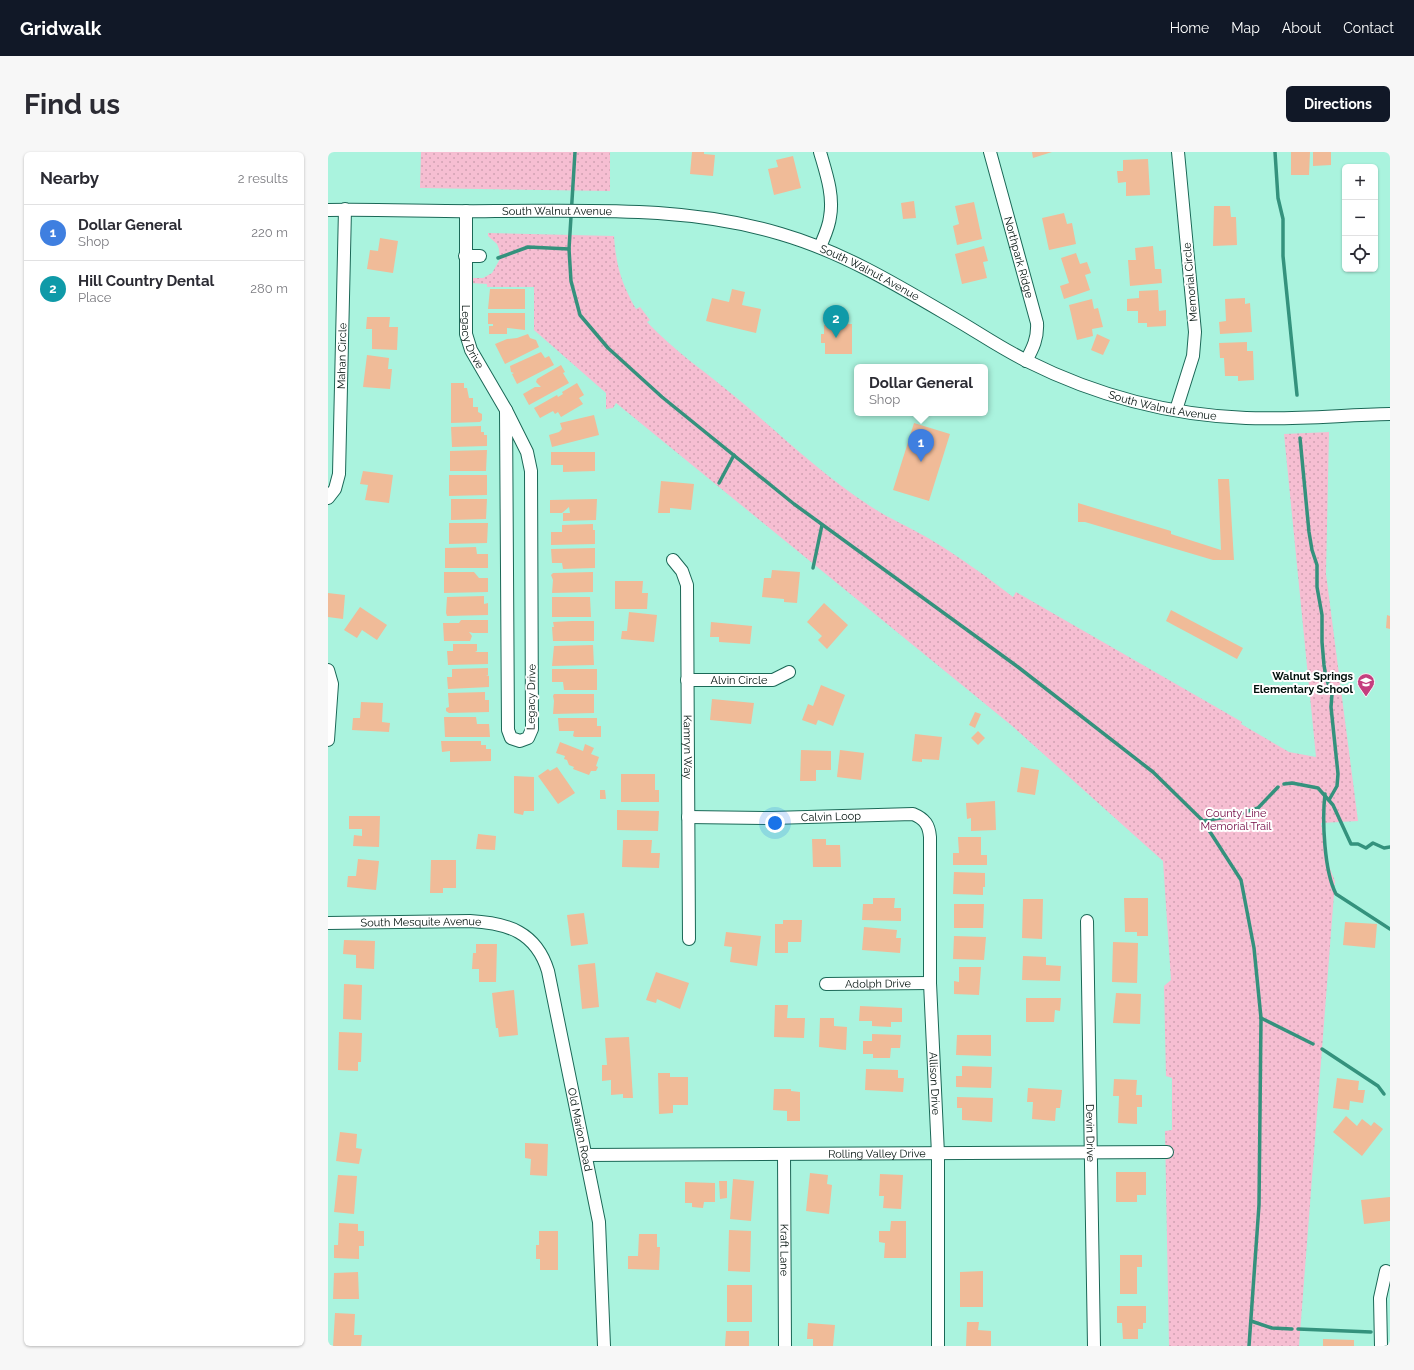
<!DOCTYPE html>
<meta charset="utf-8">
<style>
:root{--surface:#fff;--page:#f7f7f7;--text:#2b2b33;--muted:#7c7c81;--line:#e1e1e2;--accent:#111827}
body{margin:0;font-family:Raleway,sans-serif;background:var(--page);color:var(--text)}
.controls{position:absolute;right:12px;top:12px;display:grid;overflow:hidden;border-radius:6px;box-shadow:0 1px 3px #0004}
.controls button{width:36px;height:36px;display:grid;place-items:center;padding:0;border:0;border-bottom:1px solid var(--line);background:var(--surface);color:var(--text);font:20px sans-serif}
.you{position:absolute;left:447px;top:671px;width:14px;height:14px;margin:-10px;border:3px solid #fff;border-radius:50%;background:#1a73e8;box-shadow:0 0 0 6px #1a73e833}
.badge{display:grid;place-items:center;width:26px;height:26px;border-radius:50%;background:var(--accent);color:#fff;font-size:13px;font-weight:700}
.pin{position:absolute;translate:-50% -33px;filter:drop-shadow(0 1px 2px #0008)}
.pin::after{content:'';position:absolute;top:21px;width:14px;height:12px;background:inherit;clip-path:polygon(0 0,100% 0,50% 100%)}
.popup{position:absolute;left:526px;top:212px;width:134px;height:52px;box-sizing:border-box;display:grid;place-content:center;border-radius:6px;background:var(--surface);filter:drop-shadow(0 1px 3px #0005);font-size:13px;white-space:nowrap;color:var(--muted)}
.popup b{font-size:15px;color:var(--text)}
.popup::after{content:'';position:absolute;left:50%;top:100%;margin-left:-8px;border:8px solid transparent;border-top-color:var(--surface)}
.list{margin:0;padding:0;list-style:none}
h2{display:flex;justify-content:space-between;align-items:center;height:52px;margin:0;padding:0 16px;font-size:17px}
h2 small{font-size:13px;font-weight:400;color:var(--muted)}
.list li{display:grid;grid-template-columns:26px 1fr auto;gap:12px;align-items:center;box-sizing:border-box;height:56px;padding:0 16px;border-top:1px solid var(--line)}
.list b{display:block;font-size:15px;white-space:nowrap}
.list p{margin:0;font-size:13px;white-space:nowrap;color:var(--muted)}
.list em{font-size:13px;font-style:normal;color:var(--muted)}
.icon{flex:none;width:22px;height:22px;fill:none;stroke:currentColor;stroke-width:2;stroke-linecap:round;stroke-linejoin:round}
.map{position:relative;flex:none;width:1062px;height:1194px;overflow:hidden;border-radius:6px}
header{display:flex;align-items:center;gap:24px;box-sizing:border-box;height:56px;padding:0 20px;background:var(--accent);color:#fff}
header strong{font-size:19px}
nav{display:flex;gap:22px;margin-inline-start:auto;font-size:14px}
.intro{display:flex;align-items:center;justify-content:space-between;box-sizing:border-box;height:96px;padding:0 24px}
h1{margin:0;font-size:28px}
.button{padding:10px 18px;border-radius:6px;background:var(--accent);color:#fff;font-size:14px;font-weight:700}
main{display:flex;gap:24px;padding:0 24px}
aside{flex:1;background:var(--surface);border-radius:6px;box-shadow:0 1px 3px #0004}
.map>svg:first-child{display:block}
.grass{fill:url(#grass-dots)}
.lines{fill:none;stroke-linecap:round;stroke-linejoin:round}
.stream{stroke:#34927d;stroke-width:3.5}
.building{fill:#f0bb98}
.minor-casing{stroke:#1b6857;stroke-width:14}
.minor{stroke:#fff;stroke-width:12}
.labels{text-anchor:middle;stroke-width:4;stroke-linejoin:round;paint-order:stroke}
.street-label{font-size:11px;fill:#00100c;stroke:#fff}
.poi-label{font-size:11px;font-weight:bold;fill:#00100c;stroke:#fff;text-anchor:end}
.park-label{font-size:11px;fill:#730843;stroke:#fff}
</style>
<header>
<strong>Gridwalk</strong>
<nav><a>Home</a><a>Map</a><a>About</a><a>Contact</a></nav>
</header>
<div class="intro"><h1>Find us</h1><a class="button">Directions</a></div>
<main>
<aside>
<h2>Nearby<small>2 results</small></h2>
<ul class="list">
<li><span class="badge" style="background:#3f7fe0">1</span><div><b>Dollar General</b><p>Shop</p></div><em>220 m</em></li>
<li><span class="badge" style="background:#0f9aa8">2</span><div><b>Hill Country Dental</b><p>Place</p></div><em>280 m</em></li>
</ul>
</aside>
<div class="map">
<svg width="1062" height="1194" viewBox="0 0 1062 1194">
<defs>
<pattern id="grass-dots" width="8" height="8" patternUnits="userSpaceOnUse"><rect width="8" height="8" fill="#f6bed2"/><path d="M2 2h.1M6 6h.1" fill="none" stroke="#d1a2b3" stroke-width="1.8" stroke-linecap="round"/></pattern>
</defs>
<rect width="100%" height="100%" fill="#aaf3de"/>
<g class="grass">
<polygon points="93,0 282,0 282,39 92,36"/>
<path d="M160,81L286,84C288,113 293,131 308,157L312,155L322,168L319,170C346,199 379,221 410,247C453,283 494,323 542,354C560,366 581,375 600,386C630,404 658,424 685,445L688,440L914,570L913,572L961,600L988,605L956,282L1001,280L998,422L1030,669L993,671L1000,712L1007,729L971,1194H841L837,979L844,978V926L838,924L836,834L843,828L835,709L683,573L288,251L285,256L278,257V241L206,178V135H159V132L142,131L145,126H155L164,121L172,107L171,97L169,92L160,84Z"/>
</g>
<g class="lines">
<g class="stream">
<polyline points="247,0 241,97 243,129 252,163 280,196 334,245 466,352 690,515 825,620 875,669 913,728 926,796 933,866 931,1053 921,1194"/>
<polyline points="947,0 950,46 955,67 955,104 969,243"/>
<polyline points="170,106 200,95 241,97"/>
<polyline points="972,286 981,380 984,398 989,413 989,435 994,463 994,490 996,513 998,526 1004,542 1003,555 1010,622 1009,634 1001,648"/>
<polyline points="391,331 406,303"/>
<polyline points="485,416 494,373"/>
<polyline points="956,632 964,631 990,636 1005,653 1023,692 1030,692 1038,696 1045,691 1056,696 1062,695"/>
<path d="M997,642C994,667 996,719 1008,742L1062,777"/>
<polyline points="875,669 904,664 930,656 950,635"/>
<polyline points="933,866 985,892"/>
<polyline points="994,897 1050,934 1056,942"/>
<polyline points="923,1169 944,1176 964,1177"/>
<polyline points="970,1177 1043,1180"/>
</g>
</g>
<g class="building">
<polygon points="364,0 376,0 376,2 387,3 385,24 362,22"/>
<polygon points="704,0 724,0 705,6"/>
<polygon points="963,0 982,0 981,23 963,23"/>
<polygon points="985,0 1003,0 1003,13 985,14"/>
<polygon points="465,4 473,36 446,43 440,17 450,15 448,8"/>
<polygon points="820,7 822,43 798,44 798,30 790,31 789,19 795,19 795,8"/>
<polygon points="586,49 588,66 575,67 573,51"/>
<polygon points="646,50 654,87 629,93 625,74 631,72 627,54"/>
<polygon points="886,54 902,54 903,65 908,65 909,93 885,94"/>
<polygon points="736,61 739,72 744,71 748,92 721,98 714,66"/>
<polygon points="52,86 70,89 65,121 39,117 42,98 50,99"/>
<polygon points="656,94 660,109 655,110 659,126 634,132 627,102"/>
<polygon points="825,94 827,117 833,117 834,131 802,134 800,108 808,108 807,96"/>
<polygon points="748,101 752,112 759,110 763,121 757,123 762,138 736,147 732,134 741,131 733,106"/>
<polygon points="162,137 197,137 197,157 160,157"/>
<polygon points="404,137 417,140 414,153 433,157 428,181 378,169 384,146 401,150"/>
<polygon points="830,138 831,159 838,158 838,174 819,175 819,171 810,171 810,159 799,159 799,147 811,146 811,139"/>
<polygon points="917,146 917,152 922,151 924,180 892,182 891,170 898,169 897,147"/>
<polygon points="764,147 766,157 770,156 775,175 764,177 765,184 749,188 741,153"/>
<polygon points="160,161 197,161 197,178 179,176 179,182 161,182 161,174 165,174 165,172 160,172"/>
<polygon points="39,165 62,165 61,175 70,175 69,198 44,197 44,177 38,177"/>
<polygon points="524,172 524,202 497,202 497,191 493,191 493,182 496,182 496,173"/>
<polygon points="200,182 202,186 208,188 211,195 177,212 167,192 179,187 189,186"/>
<polygon points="769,182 782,188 775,203 763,198"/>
<polygon points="919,190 919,199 925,199 926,228 910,229 910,224 897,224 896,206 892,206 891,191"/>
<polygon points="213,200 217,206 221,204 226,213 189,232 184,222 186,221 183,220 182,214"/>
<polygon points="39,203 61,206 60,217 64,217 62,237 35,235"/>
<polygon points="233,213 237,220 235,221 241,231 201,253 195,242 207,235 213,235 208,230 209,227"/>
<polygon points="123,231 136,231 136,236 139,236 141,246 145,246 145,255 150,255 150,260 154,262 154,268 152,270 123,271"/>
<polygon points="249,231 256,243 251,246 255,252 233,265 230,260 227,262 225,259 212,266 206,256 229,243 230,245 235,242 234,240"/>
<polygon points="266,263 271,283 224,295 221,283 231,280 234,277 232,271"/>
<polygon points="586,271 622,282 601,349 565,338"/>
<polygon points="153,274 153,280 156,280 156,283 159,283 159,294 124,295 123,275"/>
<polygon points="159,298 158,319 122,319 122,299"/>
<polygon points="223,300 267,300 267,319 235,320 235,313 223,313"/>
<polygon points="35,319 65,323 61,351 37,348 40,333 32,332"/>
<polygon points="121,323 159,323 159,343 121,344"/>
<polygon points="890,327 901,327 906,408 885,408 757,370 750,370 750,351 843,379 843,382 893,398"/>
<polygon points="333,329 366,332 363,358 342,356 342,361 330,361"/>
<polygon points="123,347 159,347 158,367 123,368"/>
<polygon points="269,347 268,368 235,369 235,361 242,361 241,355 234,361 222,361 222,348"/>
<polygon points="121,371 160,371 159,391 121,392"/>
<polygon points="265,372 265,378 267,378 267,392 223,393 223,380 234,380 234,373"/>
<polygon points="148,395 149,402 160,402 160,416 117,416 117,396"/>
<polygon points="267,396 267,416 235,417 234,411 224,411 223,397"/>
<polygon points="444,418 472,420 469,451 456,450 456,447 434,445 436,426 443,426"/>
<polygon points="116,420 146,420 151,426 160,426 160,440 116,441"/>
<polygon points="265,420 265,440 224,441 225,428 223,423 225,421"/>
<polygon points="287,429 315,429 314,441 320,441 319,457 287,457"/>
<polygon points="0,441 17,443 15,467 0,465"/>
<polygon points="156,444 156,452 160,451 160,463 119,464 118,461 119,445"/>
<polygon points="224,445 262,445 263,465 224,465"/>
<polygon points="496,451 520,473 499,497 490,488 494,484 479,470"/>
<polygon points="32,455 59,473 49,488 34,478 29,486 16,478"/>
<polygon points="843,458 915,496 909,507 838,469"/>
<polygon points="301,460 329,463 326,490 293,487 294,479 299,479"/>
<polygon points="1059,463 1062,464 1062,477 1058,476"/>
<polygon points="133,468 160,468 160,481 145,481 141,480 144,484 142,489 116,489 115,471 131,471"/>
<polygon points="244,469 266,469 266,489 225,489 224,475 226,475 225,470"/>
<polygon points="383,470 424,474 422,492 391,490 391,485 382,485"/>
<polygon points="125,492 149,492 149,499 147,500 160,500 160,512 120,513 119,499 125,499"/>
<polygon points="265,493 266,513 224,514 226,494"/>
<polygon points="160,516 160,523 158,523 161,524 161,535 120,537 119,525 124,525 124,517"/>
<polygon points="224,517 269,517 269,538 236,538 235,530 224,530"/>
<polygon points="493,533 517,543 505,574 490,568 488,573 474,568 480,552 485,554"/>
<polygon points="157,540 157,548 161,548 161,560 121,561 118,559 118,556 121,555 120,541"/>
<polygon points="226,542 266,542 266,561 225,562 226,549 225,544"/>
<polygon points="384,547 426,551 423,572 382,568"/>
<polygon points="33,550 55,551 54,570 62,571 61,580 24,578 25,566 32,566"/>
<polygon points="647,560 653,562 647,576 641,573"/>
<polygon points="116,565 148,565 149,572 161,572 162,585 117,585"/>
<polygon points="230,566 269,566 269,574 273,574 273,585 247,585 245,584 246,579 231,579"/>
<polygon points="650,579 657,586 650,593 643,586"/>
<polygon points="587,582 614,585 611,608 594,607 594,610 584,609"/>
<polygon points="113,589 153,589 153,593 158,593 158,597 163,597 163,609 122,610 122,599 114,600"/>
<polygon points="232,590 255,599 257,592 266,596 263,602 271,605 268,614 270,615 268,619 263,619 261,623 245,617 246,615 241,613 239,608 236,607 237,604 228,601"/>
<polygon points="473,598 503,599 503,618 488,618 488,629 472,629"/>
<polygon points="512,598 536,601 533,628 509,625"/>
<polygon points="229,615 247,641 230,652 210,624 220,617 222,619"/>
<polygon points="693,615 711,618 707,643 689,640"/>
<polygon points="293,622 327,622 327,638 331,638 331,650 293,650"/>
<polygon points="186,624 206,625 206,659 196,659 195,663 186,661"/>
<polygon points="272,638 277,638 278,647 272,647"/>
<polygon points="667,649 668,678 643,679 643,666 639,667 638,651"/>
<polygon points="289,658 331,659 330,679 289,678"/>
<polygon points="21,664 52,664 51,695 25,694 26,683 34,684 34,677 21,677"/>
<polygon points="150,682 168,684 167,698 148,697"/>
<polygon points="630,685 653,685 653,703 659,703 659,713 625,713 625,701 631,701"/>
<polygon points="484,687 498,687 498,693 512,693 513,715 485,715"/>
<polygon points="295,688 324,688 323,701 332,701 331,716 294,715"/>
<polygon points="30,707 51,709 48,738 19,735 20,724 28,724"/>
<polygon points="103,708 128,708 128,736 115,736 115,741 102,741"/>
<polygon points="626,720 657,721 657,735 655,735 655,743 625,742"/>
<polygon points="545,746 567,746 566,756 573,756 573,769 534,768 535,752 545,752"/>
<polygon points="796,746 820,746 820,784 809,784 809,780 797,780"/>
<polygon points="695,747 715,747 714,787 694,786"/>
<polygon points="626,752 656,752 655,776 626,776"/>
<polygon points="256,761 260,792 243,794 239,763"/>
<polygon points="455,768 474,768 473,790 460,790 460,801 447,801 447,772 455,772"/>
<polygon points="1017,770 1049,772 1047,796 1015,793"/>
<polygon points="536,775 569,778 568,786 573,786 572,801 534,798"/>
<polygon points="398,780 433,784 429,814 402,810 404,795 396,794"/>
<polygon points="626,784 658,785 656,808 625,807"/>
<polygon points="16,788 47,789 46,817 28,816 28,803 15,802"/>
<polygon points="785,790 810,791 809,831 784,830"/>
<polygon points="148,792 169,792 168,830 151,830 151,817 144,817 145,801 148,801"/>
<polygon points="695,804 718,805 718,813 733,814 732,829 694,828"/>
<polygon points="267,811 271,855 254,857 250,813"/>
<polygon points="631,815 653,815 651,843 626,842 626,829 631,830"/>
<polygon points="328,820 361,831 352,857 329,847 328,851 318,848"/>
<polygon points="16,832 34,833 33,868 15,867"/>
<polygon points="186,838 190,883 171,885 170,876 168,876 164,841"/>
<polygon points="788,841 813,842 812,872 785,871"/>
<polygon points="698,846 733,846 732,859 727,858 726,870 698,870"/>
<polygon points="447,853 460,853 459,866 477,866 476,886 446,885"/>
<polygon points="532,854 574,856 574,870 563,870 563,875 544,874 544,869 531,869"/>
<polygon points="492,866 506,866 506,874 519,875 518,898 491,895"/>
<polygon points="11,880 34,881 33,910 30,910 30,919 10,918"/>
<polygon points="544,882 573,883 572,896 563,896 562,906 545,906 545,902 535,902 535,889 544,889"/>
<polygon points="629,883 663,883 663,904 628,903"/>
<polygon points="301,885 305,946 295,946 295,942 283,943 283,928 274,929 274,913 279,913 277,886"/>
<polygon points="634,914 664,915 663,936 628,935 628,924 634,924"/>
<polygon points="538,917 570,918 570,926 576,926 575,940 537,938"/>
<polygon points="330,921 342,921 342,925 360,925 360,953 345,953 345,961 331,962"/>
<polygon points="1009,926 1031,929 1030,938 1037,938 1035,951 1022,949 1021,958 1005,956"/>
<polygon points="786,927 809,928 808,943 814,943 814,955 809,955 809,972 790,971 791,944 785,944"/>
<polygon points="700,936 734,938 732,956 728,956 727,969 704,967 705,950 699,950"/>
<polygon points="446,937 463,937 463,939 472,940 472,969 459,969 459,959 445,958"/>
<polygon points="629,945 665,946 664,970 634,968 634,956 629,956"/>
<polygon points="1018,964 1029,974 1034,967 1043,974 1046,970 1055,977 1034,1004 1005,980"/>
<polygon points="12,980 29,982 28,996 34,997 31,1012 8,1009"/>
<polygon points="197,991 220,992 219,1024 202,1023 203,1007 197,1006"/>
<polygon points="788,1020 818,1020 818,1043 809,1043 809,1050 788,1050"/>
<polygon points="482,1021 500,1023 499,1032 504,1033 501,1062 478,1059"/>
<polygon points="552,1022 575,1023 573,1057 555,1056 556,1044 551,1044"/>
<polygon points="10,1023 29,1024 26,1062 6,1060"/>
<polygon points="405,1027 426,1029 423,1069 402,1067"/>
<polygon points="391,1029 399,1029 399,1046 392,1047"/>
<polygon points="357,1030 387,1031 387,1050 376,1050 375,1056 364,1055 364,1051 357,1051"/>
<polygon points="1062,1045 1062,1069 1036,1072 1033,1048"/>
<polygon points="563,1069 578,1069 578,1106 556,1106 557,1091 551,1090 551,1079 562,1079"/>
<polygon points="11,1071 30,1072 30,1079 36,1079 36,1094 31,1094 31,1107 6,1106 6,1093 10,1093"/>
<polygon points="401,1078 423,1079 422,1120 400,1119"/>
<polygon points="211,1079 230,1079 230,1118 212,1118 212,1107 208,1107 208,1093 211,1093"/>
<polygon points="311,1082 329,1082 329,1095 332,1095 331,1118 300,1117 300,1104 310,1104"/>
<polygon points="792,1103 814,1103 814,1115 809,1115 809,1142 792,1142"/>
<polygon points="655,1119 655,1155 632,1155 632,1120"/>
<polygon points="30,1120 31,1147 5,1147 6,1121"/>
<rect x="399" y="1133" width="25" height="37"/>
<polygon points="789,1154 818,1154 818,1171 815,1171 815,1177 810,1177 810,1187 795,1187 794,1171 789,1171"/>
<polygon points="7,1161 27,1162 26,1183 34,1183 33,1194 5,1194"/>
<polygon points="639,1170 651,1170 650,1178 663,1179 663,1194 638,1194"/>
<polygon points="480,1171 507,1173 505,1194 485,1194 485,1187 479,1187"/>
<polygon points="398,1179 421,1179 421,1194 397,1194"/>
<polygon points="995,1187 1026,1188 1026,1194 995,1194"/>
</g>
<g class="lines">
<g class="minor-casing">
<g id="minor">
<path d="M492,0C498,21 506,43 502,65C501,75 496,85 492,95"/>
<path id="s1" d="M662,0L709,171C710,186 705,196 698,209"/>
<path id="s2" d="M0,58C56,57 111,60 167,59C263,59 360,54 453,82C518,101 574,136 632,170C654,183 676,198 699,209C767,243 842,263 918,266C965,268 1014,263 1062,262"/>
<path id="s3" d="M138,59V182L143,198L178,258"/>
<polyline points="137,104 152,104"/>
<polygon points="178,258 199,300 203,319 204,577 200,586 192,589 183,586 180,578"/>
<polyline points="848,258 865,204 867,180 850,0"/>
<path id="s4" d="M0,346L7,337L11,322L17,57"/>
<path id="s5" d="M345,408L354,419L359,433L361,787"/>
<polyline points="0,518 4,532 0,588"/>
<path id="s6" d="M359,528H445L461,520"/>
<path id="s7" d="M360,665L444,666L585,662C597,667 601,673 602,685V831L610,1002V1194"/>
<path id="s8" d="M759,769L766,1194"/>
<path id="s9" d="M0,771L142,769C180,771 208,780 220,819L271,1070L276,1194"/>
<path id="s10" d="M498,832L602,831"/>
<path id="s11" d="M456,1002L457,1194"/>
<path id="s12" d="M258,1003L839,1000"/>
<polyline points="1053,1194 1052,1146 1058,1119"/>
</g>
</g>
<use href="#minor" class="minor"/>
</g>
<defs>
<g id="school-pin" transform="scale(0.9)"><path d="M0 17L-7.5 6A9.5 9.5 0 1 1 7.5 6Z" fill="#c43e7e" stroke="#fff"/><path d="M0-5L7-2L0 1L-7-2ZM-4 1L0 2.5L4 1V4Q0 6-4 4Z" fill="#fff"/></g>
</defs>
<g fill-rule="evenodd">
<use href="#school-pin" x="1038" y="530"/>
</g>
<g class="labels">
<g class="street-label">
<text dy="4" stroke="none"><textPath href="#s2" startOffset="229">South Walnut Avenue</textPath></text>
<text dy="4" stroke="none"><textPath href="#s1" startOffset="109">Northpark Ridge</textPath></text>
<text dy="4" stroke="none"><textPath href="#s2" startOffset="552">South Walnut Avenue</textPath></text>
<text transform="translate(862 130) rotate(-95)" y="4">Memorial Circle</text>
<text dy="4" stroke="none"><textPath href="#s3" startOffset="127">Legacy Drive</textPath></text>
<text dy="4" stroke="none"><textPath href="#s4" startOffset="145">Mahan Circle</textPath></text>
<text dy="4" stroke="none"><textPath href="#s2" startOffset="876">South Walnut Avenue</textPath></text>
<text dy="4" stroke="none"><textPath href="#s6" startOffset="52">Alvin Circle</textPath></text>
<text transform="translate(203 545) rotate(-89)" y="4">Legacy Drive</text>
<text dy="4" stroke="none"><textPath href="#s5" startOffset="191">Kamryn Way</textPath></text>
<text dy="4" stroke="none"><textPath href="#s7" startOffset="143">Calvin Loop</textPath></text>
<text dy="4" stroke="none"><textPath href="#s9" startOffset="93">South Mesquite Avenue</textPath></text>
<text dy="4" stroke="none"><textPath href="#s10" startOffset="52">Adolph Drive</textPath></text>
<text dy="4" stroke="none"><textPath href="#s7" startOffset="502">Allison Drive</textPath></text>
<text dy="4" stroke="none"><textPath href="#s9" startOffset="404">Old Marion Road</textPath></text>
<text dy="4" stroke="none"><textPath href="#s8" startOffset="212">Devin Drive</textPath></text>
<text dy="4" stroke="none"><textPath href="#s12" startOffset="291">Rolling Valley Drive</textPath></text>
<text dy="4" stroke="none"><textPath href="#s11" startOffset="96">Kraft Lane</textPath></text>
</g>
<g class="poi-label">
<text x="1025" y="528">Walnut Springs<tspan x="1025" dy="13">Elementary School</tspan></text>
</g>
<g class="park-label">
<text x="908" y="665">County Line<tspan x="908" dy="13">Memorial Trail</tspan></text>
</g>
</g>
</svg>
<div class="controls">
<button>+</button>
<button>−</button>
<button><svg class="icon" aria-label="locate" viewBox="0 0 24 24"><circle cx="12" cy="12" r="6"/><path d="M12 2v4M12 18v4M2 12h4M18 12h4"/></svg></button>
</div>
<div class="you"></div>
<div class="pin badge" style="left:593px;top:310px;background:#3f7fe0">1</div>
<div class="popup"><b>Dollar General</b>Shop</div>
<div class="pin badge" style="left:508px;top:186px;background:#0f9aa8">2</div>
</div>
</main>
